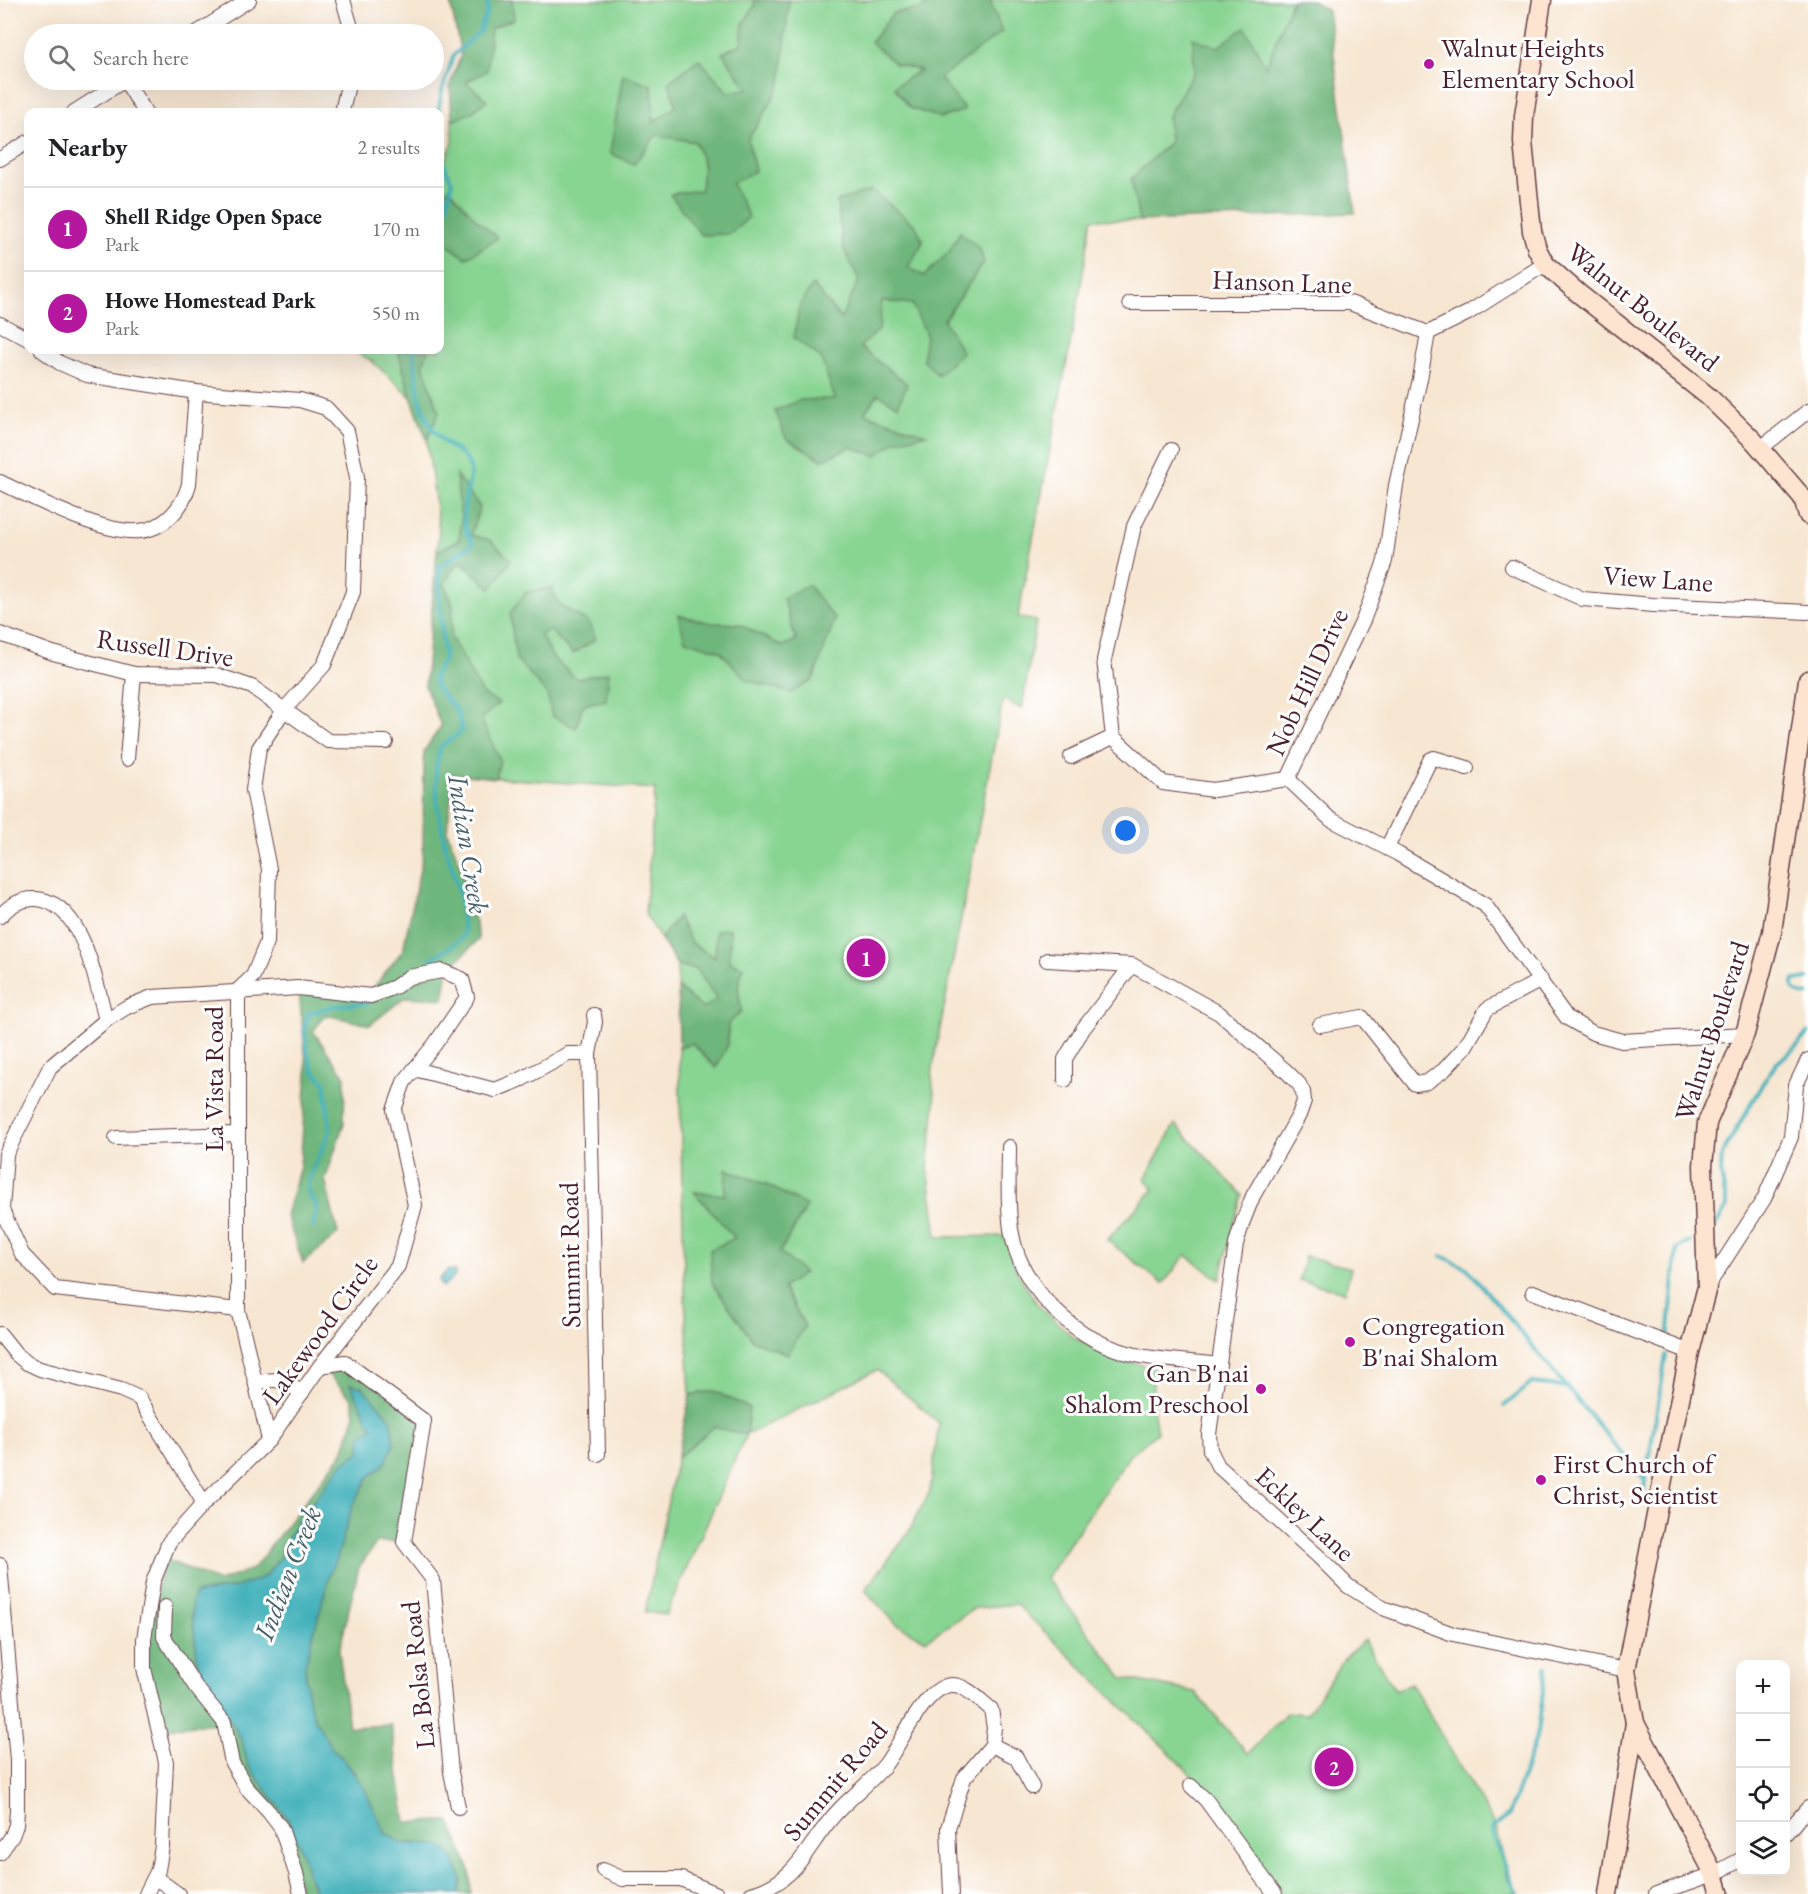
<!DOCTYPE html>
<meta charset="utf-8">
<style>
:root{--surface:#fff;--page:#f6f6f6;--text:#202124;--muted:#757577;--line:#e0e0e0;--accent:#b5179e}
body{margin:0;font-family:"EB Garamond",serif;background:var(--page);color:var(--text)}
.controls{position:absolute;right:18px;bottom:18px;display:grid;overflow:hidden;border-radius:12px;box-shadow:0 6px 24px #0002}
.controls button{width:54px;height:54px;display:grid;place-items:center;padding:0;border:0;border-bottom:2px solid var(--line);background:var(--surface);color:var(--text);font:30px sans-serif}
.you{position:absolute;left:1126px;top:831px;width:21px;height:21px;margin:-15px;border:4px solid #fff;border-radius:50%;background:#1a73e8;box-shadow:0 0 0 9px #1a73e833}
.badge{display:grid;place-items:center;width:39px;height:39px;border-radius:50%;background:var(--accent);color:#fff;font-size:20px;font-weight:700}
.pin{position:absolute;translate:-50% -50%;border:3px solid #fff;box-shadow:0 2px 6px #0006}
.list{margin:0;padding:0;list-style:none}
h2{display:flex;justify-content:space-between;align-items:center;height:78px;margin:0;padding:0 24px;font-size:26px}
h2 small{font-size:20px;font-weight:400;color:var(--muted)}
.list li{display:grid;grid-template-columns:39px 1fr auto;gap:18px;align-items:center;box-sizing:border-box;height:84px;padding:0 24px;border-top:2px solid var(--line)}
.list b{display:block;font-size:22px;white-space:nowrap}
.list p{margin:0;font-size:20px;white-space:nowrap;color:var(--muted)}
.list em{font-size:20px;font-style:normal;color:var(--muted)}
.icon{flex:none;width:33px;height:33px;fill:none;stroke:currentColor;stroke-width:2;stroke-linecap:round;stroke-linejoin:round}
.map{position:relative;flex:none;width:1808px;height:1894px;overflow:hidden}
.search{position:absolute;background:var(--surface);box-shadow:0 6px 24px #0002;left:24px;top:24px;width:420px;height:66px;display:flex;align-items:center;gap:15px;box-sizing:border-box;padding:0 21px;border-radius:33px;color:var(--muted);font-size:22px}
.panel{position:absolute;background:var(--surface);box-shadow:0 6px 24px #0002;left:24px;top:108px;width:420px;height:246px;border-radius:12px}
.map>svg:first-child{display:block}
.green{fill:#88d492;stroke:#697a5e;stroke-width:1.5;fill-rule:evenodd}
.forest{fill:#6eb67c;stroke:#5c6a54;stroke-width:1.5}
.water{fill:#40b0ba;stroke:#456872;stroke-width:1.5}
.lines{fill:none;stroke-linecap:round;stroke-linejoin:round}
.stream{stroke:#40b0ba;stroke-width:4}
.street-casing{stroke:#643d44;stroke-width:16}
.secondary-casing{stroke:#643d44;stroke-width:21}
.street{stroke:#fff;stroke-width:14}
.secondary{stroke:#fde4d1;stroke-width:18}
.poi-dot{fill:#b5179e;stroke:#fff;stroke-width:2}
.labels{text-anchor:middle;stroke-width:6;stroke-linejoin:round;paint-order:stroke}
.poi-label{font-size:27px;fill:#4a1f2b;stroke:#fff;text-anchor:start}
.street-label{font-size:27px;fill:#4a1f2b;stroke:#fff}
.water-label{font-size:28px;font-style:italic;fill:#46606b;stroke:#fff}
</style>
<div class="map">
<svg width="1808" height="1894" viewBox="0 0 1808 1894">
<rect width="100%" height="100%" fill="#fff"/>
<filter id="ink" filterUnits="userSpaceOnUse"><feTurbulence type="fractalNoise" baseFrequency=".0167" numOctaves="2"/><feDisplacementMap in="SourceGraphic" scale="12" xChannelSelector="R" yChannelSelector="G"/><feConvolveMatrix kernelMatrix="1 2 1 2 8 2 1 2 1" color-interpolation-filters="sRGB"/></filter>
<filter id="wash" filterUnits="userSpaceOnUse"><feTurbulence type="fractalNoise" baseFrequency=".008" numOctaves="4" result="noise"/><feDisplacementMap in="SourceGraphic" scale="24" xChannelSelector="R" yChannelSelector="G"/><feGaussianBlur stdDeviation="1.35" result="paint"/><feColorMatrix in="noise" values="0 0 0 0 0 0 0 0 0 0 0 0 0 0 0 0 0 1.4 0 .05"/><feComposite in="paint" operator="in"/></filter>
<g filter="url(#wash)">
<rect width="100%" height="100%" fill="#f7e6d1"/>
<g class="green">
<path d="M482,0H1292L1266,68L1194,72L1168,116L1170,142L1132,179L1139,221L1092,219L1077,308L1018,617L1036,621L1022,709L1003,699L934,1060L932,1077L935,1103L928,1168L937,1237L1004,1236L1017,1272L1038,1305L1073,1337L1112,1357L1154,1368L1152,1401L1157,1433L1130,1455L1046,1578L1123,1678L1195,1692L1248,1754L1287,1712L1307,1714L1343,1660L1364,1640L1396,1691L1411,1683L1497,1829L1507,1877L1519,1894H1282L1211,1796L1177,1760L1016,1604L975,1608L926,1640L896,1624L865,1590L907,1535L930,1491L939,1423L877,1370L746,1435L666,1615L645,1612L677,1458L714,1427L746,1434L749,1408L714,1391L690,1395L684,1276L679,1048L692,1043L715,1067L728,1044L727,1024L741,1011L738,986L743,967L715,958L691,943L678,917L661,939L645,914L655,789L485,777L481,719L482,694L433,605L443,583L459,560L471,570L486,556L459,540L437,551L439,530L427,440L439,412L401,350H440V222L448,189L440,197L442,168L453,142L452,121L471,112L450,85ZM727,1169L767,1185L807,1207L780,1252L783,1288L805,1326L735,1238L695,1192L725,1196Z"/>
<polygon points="352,350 398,350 411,397 372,361"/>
<polygon points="677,965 696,969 717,1000 703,1009 678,988"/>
<polygon points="1175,1124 1242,1195 1232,1229 1220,1280 1186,1255 1163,1284 1107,1240 1154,1189 1145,1179"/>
<polygon points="1305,1256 1351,1268 1345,1292 1299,1280"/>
</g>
<g class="forest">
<polygon points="450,0 512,0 514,19 491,28 487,71 466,82 487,100 472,112 452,121 450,85 461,55"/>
<polygon points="754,0 789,0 781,83 768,108 748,139 755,171 732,183 749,217 730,234 701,235 670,194 701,190 703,163 695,142 656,135 634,164 610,153 623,74 652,85 654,122 676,106 669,82 699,59 728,92 748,89 722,53 741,44 743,24 755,5"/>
<polygon points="922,0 990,0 1002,32 940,78 965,110 941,118 910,108 894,87 920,70 895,64 871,42 893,13 925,8"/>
<polygon points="1292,0 1312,0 1328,11 1355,213 1139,221 1131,179 1170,142 1168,116 1194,72 1193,38 1218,47 1245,27 1266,67"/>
<polygon points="449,188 476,219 498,238 466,258 448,245 440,250 440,197"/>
<polygon points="872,190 916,226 923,242 908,267 924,276 949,252 960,232 980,249 984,262 944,320 962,352 938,375 923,360 926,334 912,304 882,301 879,330 860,347 907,384 898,406 878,394 864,413 926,434 896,441 876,456 851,447 822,460 786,438 775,411 800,400 835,399 821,358 794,338 799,306 813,285 841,319 859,280 843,247 837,201"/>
<polygon points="398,350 428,350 423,365 439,412 427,440 411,397"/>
<polygon points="456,475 480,507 471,535 490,540 511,560 491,589 460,560 444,583 453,605 451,637 482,694 499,703 481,719 500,760 496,778 454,774 447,831 461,867 479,939 448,970 443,999 405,997 370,1025 326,1015 313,1031 345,1077 344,1123 325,1180 338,1234 303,1263 286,1215 300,1167 307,1074 299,991 371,991 403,950 423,855 424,751 441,726 425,686 437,551 459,540 461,518"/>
<polygon points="808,585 835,619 813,680 791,693 747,680 720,651 685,640 678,615 712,623 739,624 782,646 796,640 783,598"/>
<polygon points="552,588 559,605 589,622 596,639 573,654 549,629 541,636 554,659 577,679 609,672 606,700 583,705 576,728 552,716 547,694 516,659 510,613 526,592"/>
<polygon points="678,916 691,943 715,958 716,930 730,929 730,962 743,967 738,986 741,1011 728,1024 728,1044 716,1068 692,1043 679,1048 678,988 703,1009 717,999 696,969 677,965 661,939"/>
<polygon points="726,1169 767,1185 807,1206 780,1252 804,1273 783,1288 805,1326 788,1354 753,1341 712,1283 710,1250 735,1238 694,1192 725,1195"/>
<polygon points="345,1362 424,1421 404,1542 377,1542 359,1567 339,1651 349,1727 391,1725 406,1822 450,1821 470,1871 471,1894 459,1894 462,1880 418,1843 402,1843 385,1833 354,1772 331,1747 315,1719 308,1699 305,1666 329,1576 337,1558 352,1507 369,1477 385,1464 372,1428 361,1436 360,1452 343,1463 298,1521 284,1545 280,1558 264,1578 236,1587 195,1594 192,1615 199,1672 210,1691 221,1704 232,1723 242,1741 248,1765 286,1816 302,1852 307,1872 316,1894 301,1894 281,1828 246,1787 224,1722 158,1729 144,1668 162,1558 219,1582 254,1568 343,1452 355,1414 352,1399 320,1366"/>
<polygon points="714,1391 749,1408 746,1435 714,1427 677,1458 690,1395"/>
</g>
<g class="water">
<polygon points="448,1270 455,1271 455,1276 443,1287 439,1283 439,1279"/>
<polygon points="350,1384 362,1387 391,1419 394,1445 385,1464 369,1477 352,1507 337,1558 329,1576 305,1666 308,1699 315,1719 331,1747 345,1761 363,1786 385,1833 402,1843 438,1845 445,1849 454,1860 459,1872 462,1880 459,1894 316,1894 307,1872 302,1852 286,1816 248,1765 242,1741 232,1723 221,1704 210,1691 199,1672 192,1615 192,1603 195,1594 236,1587 264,1577 280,1558 284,1545 298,1521 343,1463 360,1452 361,1436 372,1428"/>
</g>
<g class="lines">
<g class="stream">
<polyline points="438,112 442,91 453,56 479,32 487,12 488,0"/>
<polyline points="440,154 452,183 440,234"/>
<path d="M414,350C416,381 418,417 442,440C453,450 466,453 470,469C472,474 469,481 468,487C463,506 460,528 473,543L439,567V590L444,659L434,677L437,689L457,711L462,731L440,747L436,770L437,803L445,845L460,895L464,936L449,948L430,959"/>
<path d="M1808,979L1794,980C1790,989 1797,994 1805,995L1808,994"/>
<polyline points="313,1227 317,1206 308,1193 309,1178 330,1131 325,1082 314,1072 308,1054 304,1030 308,1014 333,1006 368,1003"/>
<polyline points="1713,1229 1727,1207 1721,1173 1722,1154 1763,1083 1776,1064 1798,1045 1808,1032"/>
<polyline points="1442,1256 1467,1268 1645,1481"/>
<polyline points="1668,1339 1677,1248 1690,1242"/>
<polyline points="1504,1406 1532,1383 1567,1387"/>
<polyline points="1637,1501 1643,1494 1666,1355"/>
<polyline points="1517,1894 1493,1835 1493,1827 1509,1815 1538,1732 1546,1667"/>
</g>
</g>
</g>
<g filter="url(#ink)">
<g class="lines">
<g class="street-casing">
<g id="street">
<polyline points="343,0 353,34"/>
<polyline points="195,34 249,0"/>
<polyline points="125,80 145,112"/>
<polyline points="74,112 125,80"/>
<polyline points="342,112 349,80"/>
<polyline points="0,159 28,142"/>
<polyline points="1545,264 1468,313 1428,333 1420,379 1396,485 1385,561 1364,618 1288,779 1330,819 1398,854 1485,905 1567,1018 1593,1033 1622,1041 1745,1034"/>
<polyline points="1130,303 1350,303 1428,333"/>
<polyline points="0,324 28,339"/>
<polyline points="42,350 60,363 87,375 196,392 300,400 326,408 347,431 357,477 353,592 324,665 284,710 259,748 253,790 269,869 267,942 253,976 238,990 238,1310 269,1440"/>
<polyline points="1761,448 1808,411"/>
<polyline points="1171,450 1134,526 1104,660 1113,737 1163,783 1213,790 1288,779"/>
<path d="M0,482C33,498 102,534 139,531C164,529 183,508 189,484L196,392"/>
<polyline points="1512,567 1583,599 1653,605 1808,612"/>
<polyline points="0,634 53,653 134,674 217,675 252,687 328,741 386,742"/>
<polyline points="1071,757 1113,737"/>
<polyline points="127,759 134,674"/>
<polyline points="1387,848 1430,760 1434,758 1467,768"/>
<path d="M0,916C10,905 21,898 36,899C84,902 96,984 106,1020"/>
<polyline points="1047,960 1132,965 1219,1013 1286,1071 1299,1084 1303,1092 1304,1101 1299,1115 1253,1196 1243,1221 1236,1244 1209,1434 1210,1450 1218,1466 1319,1557 1348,1586 1383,1608 1453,1634 1626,1670"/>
<polyline points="594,1015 595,1022 589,1054 598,1454"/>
<polyline points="1320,1025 1362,1017 1415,1084 1427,1082 1444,1070 1465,1047 1487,1009 1541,980"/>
<polyline points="414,1069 495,1090 522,1079 568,1054 589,1054"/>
<polyline points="1065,1080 1065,1059 1083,1029 1132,965"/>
<polyline points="116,1138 237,1134"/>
<path d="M1009,1147C1009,1174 1007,1202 1011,1229C1020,1290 1077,1342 1136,1355C1163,1361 1191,1361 1218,1365"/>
<polyline points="1707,1287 1764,1199 1791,1137 1796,1085 1808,1060"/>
<polyline points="1533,1292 1690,1352"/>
<polyline points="0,1334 16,1354 27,1363 40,1369 121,1390 139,1398 204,1503"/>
<polyline points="320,1366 345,1362 424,1421 404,1542 433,1580 451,1772 458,1807"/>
<path d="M256,1383C277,1377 284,1380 302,1393"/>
<polyline points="0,1565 17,1760 17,1810 16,1825 12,1836 0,1853"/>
<polyline points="165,1607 164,1637 195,1686 224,1722 232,1763 246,1787 269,1812 281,1828 296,1873 301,1894"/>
<polyline points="992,1745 1016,1757 1032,1787"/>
<polyline points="1191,1786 1206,1800 1275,1894"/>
<polyline points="1786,1833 1808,1808"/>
<polyline points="603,1870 623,1879 681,1879 717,1894"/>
<polyline points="156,1878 178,1894"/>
<polyline points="146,1894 158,1870 162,1846 166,1762 144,1668 144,1639 153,1582 169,1542 204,1503 269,1440 320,1366 398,1266 415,1205 394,1110 404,1082 435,1044 467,997 462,979 442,971 409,977 395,987 371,996 298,988 152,997 127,1007 106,1020 50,1067 6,1154 2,1210 22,1254 55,1289 238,1310"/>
<path d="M751,1894C800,1881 807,1843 838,1811C853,1795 871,1782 884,1766C901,1745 925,1684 953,1685C966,1685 982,1702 991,1709L994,1728L992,1745L964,1778L948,1828L951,1894"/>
<polyline points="1656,1894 1714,1874 1740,1860"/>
</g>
</g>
<g class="secondary-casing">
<g id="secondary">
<polyline points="1542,0 1524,116 1523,142 1532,231 1537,249 1545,264 1578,293 1709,397 1754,441 1803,498 1808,515"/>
<polyline points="1635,1723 1714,1874 1720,1894"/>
<polyline points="1608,1894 1635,1723 1626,1670 1663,1479 1690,1352 1707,1287 1703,1166 1707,1123 1745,1034 1772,932 1808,680"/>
</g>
</g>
<use href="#street" class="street"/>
<use href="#secondary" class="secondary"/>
</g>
</g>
<g class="poi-dot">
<circle cx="1429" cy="64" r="6"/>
<circle cx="1350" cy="1342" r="6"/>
<circle cx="1261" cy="1389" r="6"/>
<circle cx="1541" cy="1480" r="6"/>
</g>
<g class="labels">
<g class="poi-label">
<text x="1441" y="57">Walnut Heights<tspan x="1441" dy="31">Elementary School</tspan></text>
<text x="1362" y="1335">Congregation<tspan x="1362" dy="31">B'nai Shalom</tspan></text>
<text x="1249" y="1382" text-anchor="end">Gan B'nai<tspan x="1249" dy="31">Shalom Preschool</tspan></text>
<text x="1553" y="1473">First Church of<tspan x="1553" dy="31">Christ, Scientist</tspan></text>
</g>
<g class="street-label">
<text transform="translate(1282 282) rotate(2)" y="9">Hanson Lane</text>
<text transform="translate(1643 307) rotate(39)" y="9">Walnut Boulevard</text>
<text transform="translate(1658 579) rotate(4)" y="9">View Lane</text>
<text transform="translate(165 648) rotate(8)" y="9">Russell Drive</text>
<text transform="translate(1307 682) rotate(-65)" y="9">Nob Hill Drive</text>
<text transform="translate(1712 1031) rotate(-72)" y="9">Walnut Boulevard</text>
<text transform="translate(214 1079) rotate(-90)" y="9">La Vista Road</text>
<text transform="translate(570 1255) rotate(-91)" y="9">Summit Road</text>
<text transform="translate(320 1330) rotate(-54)" y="9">Lakewood Circle</text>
<text transform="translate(1305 1514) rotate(43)" y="9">Eckley Lane</text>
<text transform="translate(418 1675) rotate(-96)" y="9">La Bolsa Road</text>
<text transform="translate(835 1781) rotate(-50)" y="9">Summit Road</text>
</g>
<g class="water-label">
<text transform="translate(469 844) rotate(81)" y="10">Indian Creek</text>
<text transform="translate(287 1573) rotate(-69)" y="10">Indian Creek</text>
</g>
</g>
</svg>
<div class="controls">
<button>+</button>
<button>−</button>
<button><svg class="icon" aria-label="locate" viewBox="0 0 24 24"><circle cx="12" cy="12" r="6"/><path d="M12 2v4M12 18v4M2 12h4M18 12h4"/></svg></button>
<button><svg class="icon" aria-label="layers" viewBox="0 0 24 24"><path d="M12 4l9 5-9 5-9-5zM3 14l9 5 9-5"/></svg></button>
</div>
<div class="you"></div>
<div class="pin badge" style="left:866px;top:958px">1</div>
<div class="pin badge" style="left:1334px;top:1767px">2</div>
<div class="search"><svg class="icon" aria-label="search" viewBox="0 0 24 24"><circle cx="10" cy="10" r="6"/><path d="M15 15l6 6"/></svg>Search here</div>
<section class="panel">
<h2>Nearby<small>2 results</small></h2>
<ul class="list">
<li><span class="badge">1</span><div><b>Shell Ridge Open Space</b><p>Park</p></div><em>170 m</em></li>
<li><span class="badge">2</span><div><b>Howe Homestead Park</b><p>Park</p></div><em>550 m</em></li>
</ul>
</section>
</div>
